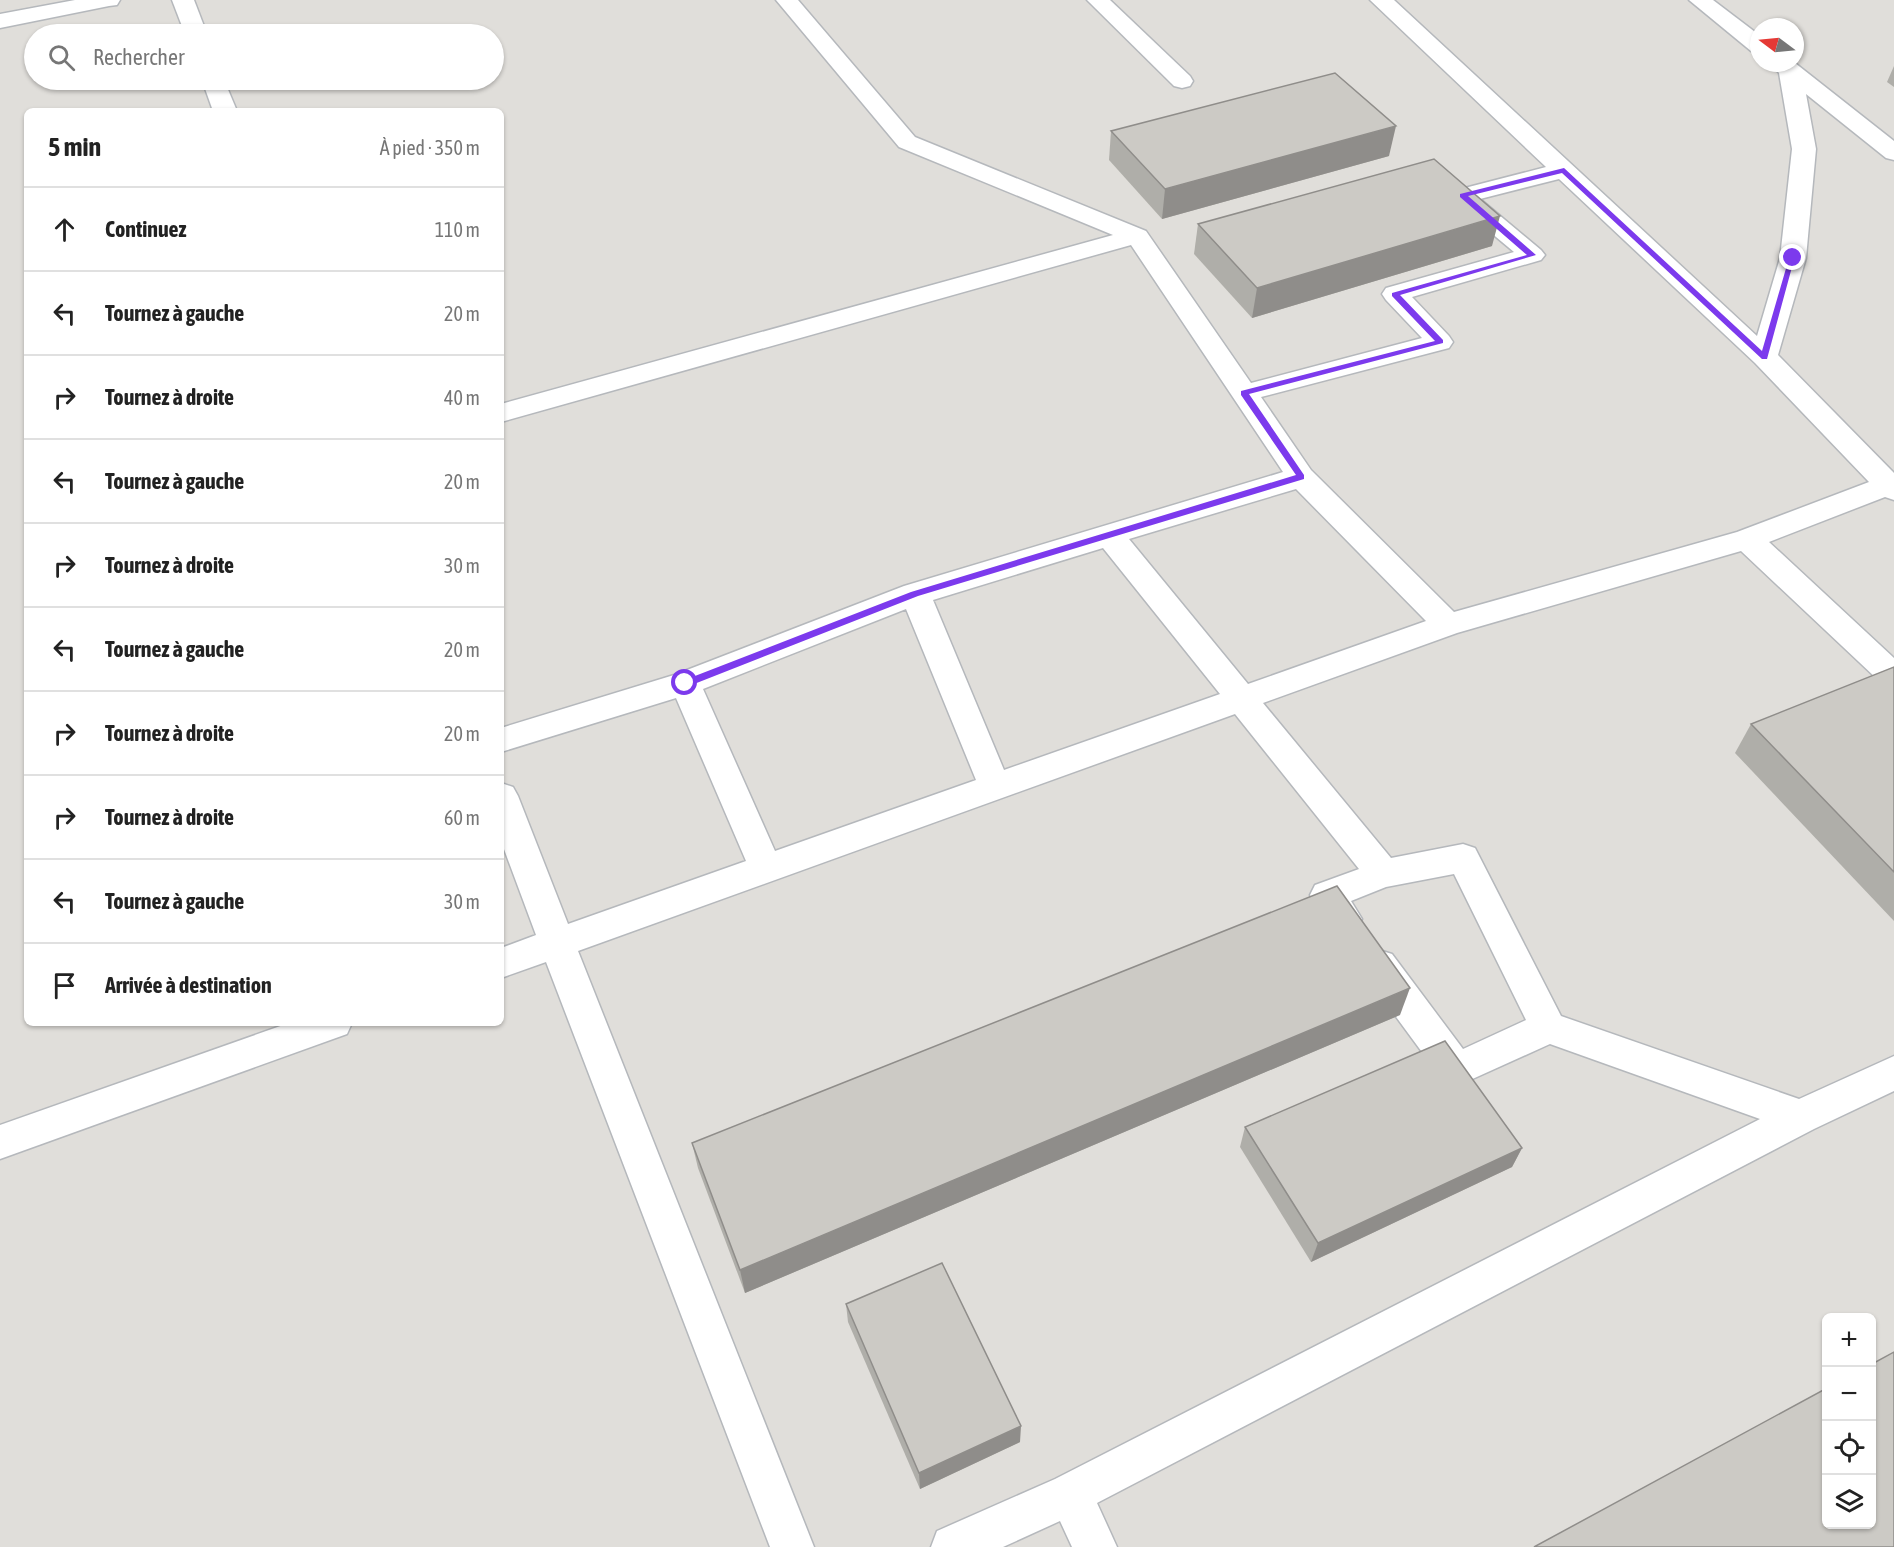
<!DOCTYPE html>
<html lang="fr">
<meta charset="utf-8">
<style>
:root{--surface:#fff;--page:#f2f2f2;--text:#222;--muted:#767676;--line:#e0e0e0}
body{margin:0;font-family:"Asap Condensed",sans-serif;background:var(--page);color:var(--text)}
.controls{position:absolute;right:18px;bottom:18px;display:grid;overflow:hidden;border-radius:9px;box-shadow:0 2px 4px #0004}
.controls button{width:54px;height:54px;display:grid;place-items:center;padding:0;border:0;border-bottom:2px solid var(--line);background:var(--surface);color:var(--text);font:30px sans-serif}
.compass{position:absolute;left:1750px;top:18px;width:54px;height:54px;border-radius:50%;background:var(--surface);box-shadow:0 2px 4px #0004;rotate:286deg}
.stop{position:absolute;width:18px;height:18px;margin:-14px;border:4px solid #7c3aed;border-radius:50%;background:#fff}
.stop.end{background:#7c3aed;border-color:#fff;box-shadow:0 2px 6px #0008}
.list{margin:0;padding:0;list-style:none}
h2{display:flex;justify-content:space-between;align-items:center;height:78px;margin:0;padding:0 24px;font-size:26px}
h2 small{font-size:20px;font-weight:400;color:var(--muted)}
.list li{display:grid;grid-template-columns:39px 1fr auto;gap:18px;align-items:center;box-sizing:border-box;height:84px;padding:0 24px;border-top:2px solid var(--line)}
.list b{display:block;font-size:22px;white-space:nowrap}
.list em{font-size:20px;font-style:normal;color:var(--muted)}
.icon{flex:none;width:33px;height:33px;fill:none;stroke:currentColor;stroke-width:2;stroke-linecap:round;stroke-linejoin:round}
.map{position:relative;flex:none;width:1894px;height:1547px;overflow:hidden}
.search{position:absolute;background:var(--surface);box-shadow:0 2px 4px #0004;left:24px;top:24px;width:480px;height:66px;display:flex;align-items:center;gap:15px;box-sizing:border-box;padding:0 21px;border-radius:33px;color:var(--muted);font-size:22px}
.panel{position:absolute;background:var(--surface);box-shadow:0 2px 4px #0004;left:24px;top:108px;width:480px;height:918px;border-radius:9px}
.map>svg:first-child{display:block}
.industrial{fill:#e0deda;fill-rule:evenodd}
.lines{fill:none;stroke-linecap:round;stroke-linejoin:round}
.minor-casing{stroke:#b5b8bc;stroke-width:3}
.minor{fill:#fff;fill-rule:evenodd}
.wall{fill:#afaea9}
.shaded-wall{fill:#8f8d8a}
.building{fill:#cccac5;stroke:#8f8d8a;stroke-width:1.5}
.route{fill:#7c3aed}
</style>
<div class="map">
<svg width="1894" height="1547" viewBox="0 0 1894 1547">
<rect width="100%" height="100%" fill="#f1efe8"/>
<path class="industrial" d="M0,0H1894V1547H0ZM1759,27H1795V63H1759ZM34,34H494V80H34ZM27,111H501V1023H27ZM1826,1318H1872V1524H1826Z"/>
<g class="lines">
<g class="minor-casing">
<g id="minor">
<polygon points="75,0 120,0 117,5 109,6 0,28 0,14"/>
<polygon points="172,0 194,0 207,34 185,34"/>
<path d="M776,0H798L915,137L1146,231L1251,383L1422,338L1386,300L1382,294L1386,288L1514,252L1453,201L1450,196L1453,191L1546,167L1370,0H1394L1757,336L1780,258L1792,149L1779,73L1770,63H1795L1894,141V160L1886,158L1806,94L1816,149L1806,258L1778,355L1894,473V500L1885,497L1769,542L1894,658V680L1887,682L1876,678L1741,551L1457,633L1263,703L1391,858L1463,844L1475,848L1561,1016L1799,1099L1894,1056V1091L1814,1129L1097,1503L1117,1547H1072L1060,1521L1003,1547H931L937,1531L1055,1479L1760,1119L1550,1044L1457,1086L1444,1082L1366,976L1361,965L1366,954L1379,950L1392,954L1463,1049L1526,1020L1454,874L1386,887L1351,901L1362,919L1356,929C1330,939 1320,917 1310,895L1315,885L1359,869L1235,714L578,951L814,1547H770L546,962L501,978V948L536,935L501,841V783L513,787L518,796L568,924L746,861L676,698L501,752V728L674,675L904,586L1283,472L1131,245L501,422V404L1113,235L899,147ZM1559,179L1755,363L1869,482L1737,532L1454,612L1311,470L1261,397L1449,348L1453,342L1449,336L1412,297L1541,260L1545,255L1541,250L1480,199ZM1296,489L1426,621L1248,684L1129,539ZM1103,548L1220,694L1004,770L933,600ZM906,609L976,780L775,851L703,689Z"/>
<polygon points="1087,0 1110,0 1190,76 1193,81 1190,86 1182,88 1174,86"/>
<polygon points="1689,0 1713,0 1759,35 1759,53 1751,51"/>
<polygon points="202,80 224,80 237,111 213,111"/>
<polygon points="289,1023 352,1023 347,1034 0,1159 0,1125"/>
</g>
</g>
<use href="#minor" class="minor"/>
</g>
<g class="wall">
<polygon points="1894,66 1894,87 1887,82"/>
<polygon points="1111,131 1389,156 1162,219 1109,160"/>
<polygon points="1198,224 1492,246 1252,318 1194,254"/>
<polygon points="1894,667 1894,921 1735,753 1751,724"/>
<polygon points="1400,1015 745,1293 698,1168 692,1143"/>
<polygon points="1245,1127 1522,1148 1512,1167 1311,1262 1240,1147"/>
<polygon points="846,1304 1020,1442 920,1489 848,1322"/>
</g>
<g class="shaded-wall">
<polygon points="1396,126 1389,156 1162,219 1165,189"/>
<polygon points="1500,216 1492,246 1252,318 1257,288"/>
<polygon points="1410,988 1400,1015 745,1293 740,1270"/>
<polygon points="1522,1148 1512,1167 1311,1262 1318,1243"/>
<polygon points="1021,1426 1020,1442 920,1489 919,1473"/>
</g>
<g class="building">
<polygon points="1335,73 1396,126 1165,189 1111,131"/>
<polygon points="1434,159 1500,216 1257,288 1198,224"/>
<polygon points="1894,667 1894,872 1751,724"/>
<polygon points="1337,886 1410,988 740,1270 692,1143"/>
<polygon points="1445,1041 1522,1148 1318,1243 1245,1127"/>
<polygon points="942,1263 1021,1426 919,1473 846,1304"/>
<polygon points="1894,1352 1894,1547 1534,1547 1827,1388 1827,1524 1872,1524 1872,1364"/>
</g>
<polygon class="route" points="1564,168 1762,351 1789,258 1795,256 1767,359 1762,359 1562,173 1468,196 1536,255 1400,295 1443,340 1443,343 1249,394 1304,475 1304,479 918,596 689,686 682,686 682,681 911,592 1296,475 1241,395 1241,391 1435,341 1392,296 1392,293 1527,255 1460,197 1460,194"/>
</svg>
<div class="controls">
<button>+</button>
<button>−</button>
<button><svg class="icon" aria-label="locate" viewBox="0 0 24 24"><circle cx="12" cy="12" r="6"/><path d="M12 2v4M12 18v4M2 12h4M18 12h4"/></svg></button>
<button><svg class="icon" aria-label="layers" viewBox="0 0 24 24"><path d="M12 4l9 5-9 5-9-5zM3 14l9 5 9-5"/></svg></button>
</div>
<svg class="compass" viewBox="-18 -18 36 36"><path d="M0-13l5 13h-10z" fill="#e53935"/><path d="M0 13l5-13h-10z" fill="#767676"/></svg>
<div class="stop" style="left:685px;top:683px"></div>
<div class="stop end" style="left:1793px;top:258px"></div>
<div class="search"><svg class="icon" aria-label="search" viewBox="0 0 24 24"><circle cx="10" cy="10" r="6"/><path d="M15 15l6 6"/></svg>Rechercher</div>
<section class="panel">
<h2>5 min<small>À pied · 350 m</small></h2>
<ul class="list">
<li><svg class="icon" aria-label="ahead" viewBox="0 0 24 24"><path d="M12 20V5M6 11l6-6 6 6"/></svg><div><b>Continuez</b></div><em>110 m</em></li>
<li><svg class="icon" aria-label="left" viewBox="0 0 24 24"><path d="M17 20v-9H6M10 6l-5 5 5 5"/></svg><div><b>Tournez à gauche</b></div><em>20 m</em></li>
<li><svg class="icon" aria-label="right" viewBox="0 0 24 24"><path d="M7 20v-9h11M14 6l5 5-5 5"/></svg><div><b>Tournez à droite</b></div><em>40 m</em></li>
<li><svg class="icon" aria-label="left" viewBox="0 0 24 24"><path d="M17 20v-9H6M10 6l-5 5 5 5"/></svg><div><b>Tournez à gauche</b></div><em>20 m</em></li>
<li><svg class="icon" aria-label="right" viewBox="0 0 24 24"><path d="M7 20v-9h11M14 6l5 5-5 5"/></svg><div><b>Tournez à droite</b></div><em>30 m</em></li>
<li><svg class="icon" aria-label="left" viewBox="0 0 24 24"><path d="M17 20v-9H6M10 6l-5 5 5 5"/></svg><div><b>Tournez à gauche</b></div><em>20 m</em></li>
<li><svg class="icon" aria-label="right" viewBox="0 0 24 24"><path d="M7 20v-9h11M14 6l5 5-5 5"/></svg><div><b>Tournez à droite</b></div><em>20 m</em></li>
<li><svg class="icon" aria-label="right" viewBox="0 0 24 24"><path d="M7 20v-9h11M14 6l5 5-5 5"/></svg><div><b>Tournez à droite</b></div><em>60 m</em></li>
<li><svg class="icon" aria-label="left" viewBox="0 0 24 24"><path d="M17 20v-9H6M10 6l-5 5 5 5"/></svg><div><b>Tournez à gauche</b></div><em>30 m</em></li>
<li><svg class="icon" aria-label="arrive" viewBox="0 0 24 24"><path d="M6 21V4h12l-3 4 3 4H6"/></svg><div><b>Arrivée à destination</b></div></li>
</ul>
</section>
</div>
